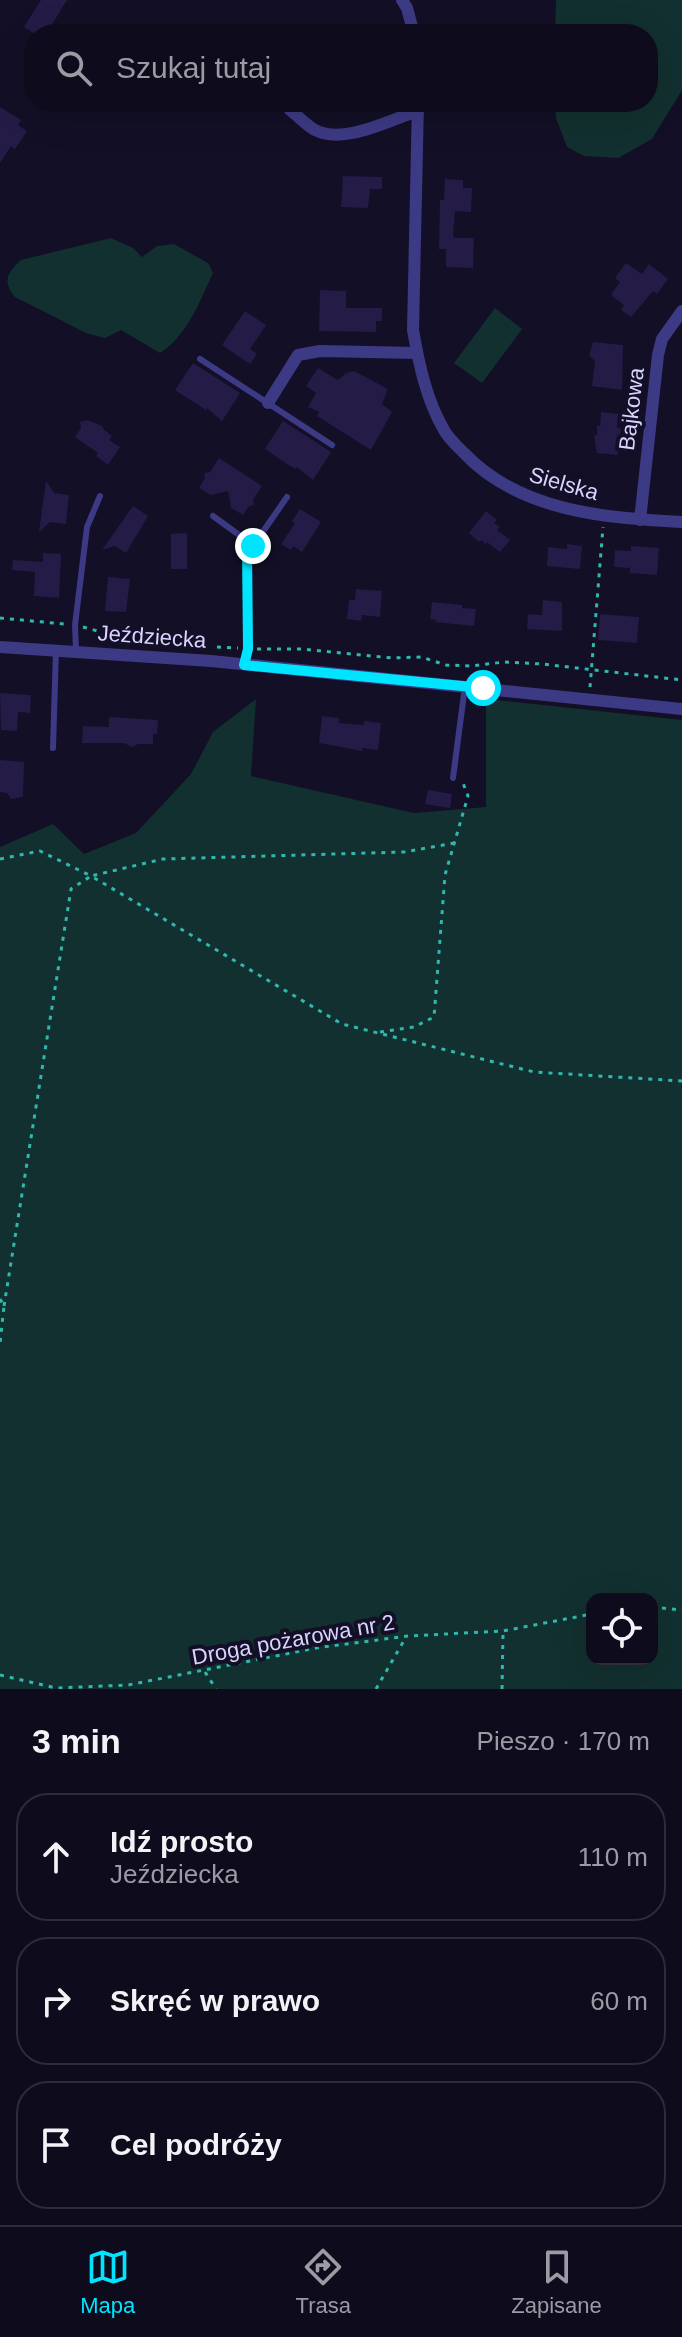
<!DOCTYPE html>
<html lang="pl">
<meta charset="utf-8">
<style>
:root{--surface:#0e0b1c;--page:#171425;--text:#f1f3f6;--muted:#9b9ba3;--line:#2e2b3b;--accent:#00e5ff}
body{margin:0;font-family:Arial,sans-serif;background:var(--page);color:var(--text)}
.controls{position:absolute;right:24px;bottom:24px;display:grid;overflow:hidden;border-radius:16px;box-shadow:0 8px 32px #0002}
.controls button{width:72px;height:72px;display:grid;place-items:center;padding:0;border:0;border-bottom:2px solid var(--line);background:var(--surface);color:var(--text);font:40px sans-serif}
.stop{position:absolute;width:24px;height:24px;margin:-18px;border:6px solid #00e5ff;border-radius:50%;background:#fff}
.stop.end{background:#00e5ff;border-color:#fff;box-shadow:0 2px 8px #0008}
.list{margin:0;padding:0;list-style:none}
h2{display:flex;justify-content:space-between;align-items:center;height:104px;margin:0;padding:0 32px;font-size:34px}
h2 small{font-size:26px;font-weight:400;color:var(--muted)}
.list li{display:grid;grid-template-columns:52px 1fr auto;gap:24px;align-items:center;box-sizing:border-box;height:128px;margin:0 16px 16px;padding:0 16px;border:2px solid var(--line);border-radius:32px}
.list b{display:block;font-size:30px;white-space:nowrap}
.list p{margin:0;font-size:26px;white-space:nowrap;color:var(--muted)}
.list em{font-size:26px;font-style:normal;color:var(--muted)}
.icon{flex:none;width:44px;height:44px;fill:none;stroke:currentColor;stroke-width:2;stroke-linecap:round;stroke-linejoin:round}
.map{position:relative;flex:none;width:682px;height:1689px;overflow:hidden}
.search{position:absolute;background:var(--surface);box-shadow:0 8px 32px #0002;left:24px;right:24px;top:24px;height:88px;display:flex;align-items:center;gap:20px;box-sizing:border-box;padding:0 28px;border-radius:32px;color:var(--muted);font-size:30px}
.sheet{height:536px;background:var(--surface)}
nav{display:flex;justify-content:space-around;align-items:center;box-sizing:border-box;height:112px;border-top:2px solid var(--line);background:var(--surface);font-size:22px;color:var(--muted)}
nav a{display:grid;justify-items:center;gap:4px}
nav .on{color:var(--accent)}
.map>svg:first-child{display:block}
.green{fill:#12302f;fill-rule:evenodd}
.building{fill:#241b47}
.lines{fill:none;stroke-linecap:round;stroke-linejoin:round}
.path{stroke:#2fb8b0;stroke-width:3;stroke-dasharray:4 6;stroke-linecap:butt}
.service{stroke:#3d3a85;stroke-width:6}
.minor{stroke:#3d3a85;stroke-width:12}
.route{stroke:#00e5ff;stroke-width:10}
.labels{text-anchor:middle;stroke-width:8;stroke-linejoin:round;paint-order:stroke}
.street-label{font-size:22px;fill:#d9d4ff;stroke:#130f26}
</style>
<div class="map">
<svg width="682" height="1689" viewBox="0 0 682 1689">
<rect width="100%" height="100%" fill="#130f26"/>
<g class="green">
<polygon points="556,0 682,0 682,90 652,139 618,158 584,156 567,147 556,118 555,102 648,102 648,34 555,34"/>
<path d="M111,238L133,248L142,257L157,246L174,244L208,263L213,273C200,301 187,336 160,353L121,330L105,338L86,333L15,297C2,281 7,273 21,260Z"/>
<polygon points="495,308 522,329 482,383 454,363"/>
<path d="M256,699L251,776L414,813L486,807V699L682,720V1689H0V847L53,824L84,854L136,833L191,774L213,732ZM592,1599H652V1659H592Z"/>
</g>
<g class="building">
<polygon points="41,0 67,0 46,34 35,34 24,27"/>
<polygon points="0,107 21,120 18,125 27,131 15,149 11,146 0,163"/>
<polygon points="343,176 382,177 382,189 370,189 368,208 341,207"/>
<polygon points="445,179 463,180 463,188 472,188 471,212 455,211 453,235 454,238 474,238 473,268 446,267 446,249 439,249 440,200 444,200"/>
<polygon points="626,263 642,274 649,264 668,279 657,294 653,291 631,317 621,310 624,305 612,296 612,293 620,282 615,278"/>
<polygon points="320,290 346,291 346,308 382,308 382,321 376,321 376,332 319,331"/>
<polygon points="245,311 266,325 250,349 257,354 250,364 222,345"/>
<polygon points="593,342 623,345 622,390 592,386 595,361 589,355"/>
<polygon points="193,363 240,393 222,421 207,408 206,410 175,390"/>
<polygon points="318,368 338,380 346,373 354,371 388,389 382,404 392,412 371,450 317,416 319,412 308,407 316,393 306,386"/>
<polygon points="601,412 618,414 617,428 621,428 618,455 597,453 594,436 597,435 597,426 600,426"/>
<polygon points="88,420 102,426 104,430 112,436 109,440 120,447 108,465 96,456 98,453 75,437 81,428 80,422"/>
<polygon points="283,421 331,452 313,480 297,467 296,469 290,466 265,449"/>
<polygon points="219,458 262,486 253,500 254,505 249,506 243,515 231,508 228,491 211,495 199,488 205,478 204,473 210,472"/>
<polygon points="46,481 54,493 69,495 66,524 50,522 39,532"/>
<polygon points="133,506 148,516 126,553 115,546 102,550"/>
<polygon points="300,509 321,522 302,552 293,546 291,550 281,544 295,523 292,521"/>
<polygon points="486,511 497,520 494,523 500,527 497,530 510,540 500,552 487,542 486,544 481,540 479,542 469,533"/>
<polygon points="187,533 187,569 171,569 171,534"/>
<polygon points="567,544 582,546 580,569 547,566 548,547 567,549"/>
<polygon points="631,546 659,548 657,575 630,573 630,568 614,567 615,550 631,551"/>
<polygon points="43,553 61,554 59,598 34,596 35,572 12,570 13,560 43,562"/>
<polygon points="108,577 130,579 126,612 105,611"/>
<polygon points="356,589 382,591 380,617 362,615 361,621 347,619 349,600 355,600"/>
<polygon points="543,600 562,602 562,631 527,629 528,614 542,615"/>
<polygon points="432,602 462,605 462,608 476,609 474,626 435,622 436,620 430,619"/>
<polygon points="600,614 639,617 637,643 598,640"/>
<polygon points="0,693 31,695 30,713 18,712 17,731 1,730"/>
<polygon points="322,716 339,718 339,723 364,725 364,721 381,723 378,750 362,748 362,751 319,743"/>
<polygon points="109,717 158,720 157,734 153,734 153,744 138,744 132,747 124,743 82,743 83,726 109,727"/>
<polygon points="0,760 24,762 23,797 11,799 7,793 0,792"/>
<polygon points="428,790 452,794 450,808 425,804"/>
</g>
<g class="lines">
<g class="path">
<polyline points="0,618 64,624"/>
<polyline points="83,627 134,641"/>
<polyline points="217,647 238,648"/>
<polyline points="257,649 301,649 392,658 421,657 446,665 472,666 504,662 542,664 682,680"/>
<polyline points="590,687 603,527"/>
<polyline points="0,859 40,851 91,876 163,859 404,852 455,843"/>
<polyline points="380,1032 414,1027 434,1017 445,875 468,796 463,783"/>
<polyline points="0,1299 4,1306 0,1343"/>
<polyline points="4,1306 71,889 91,876 342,1024 534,1072 682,1081"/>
<polyline points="652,1607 682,1610"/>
<polyline points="205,1672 216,1689"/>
<polyline points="0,1675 56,1688 128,1685 316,1648 408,1636 503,1631 592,1614"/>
<polyline points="376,1689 406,1637"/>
<polyline points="502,1689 503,1633"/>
</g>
<g class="service">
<polyline points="200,359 332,445"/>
<polyline points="213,516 246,540 248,649 244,665"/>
<polyline points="247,549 253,546 287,497"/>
<polyline points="76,651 75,625 87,527 100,496"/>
<polyline points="53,748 56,649"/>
<polyline points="453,778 465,686"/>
</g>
<g class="minor">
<polyline points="402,0 407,8 414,34"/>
<path d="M418,102L413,330C419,364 426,399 444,430C449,439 457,446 464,453C520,512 606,518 682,522"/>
<path d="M290,110C298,116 306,125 315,130C344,145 389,120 418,111"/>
<polyline points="268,403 298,355 320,351 417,353"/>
<polyline points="640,520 658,355 662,339 682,311"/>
<polyline points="0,647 211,661 682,709"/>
</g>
</g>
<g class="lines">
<polyline class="route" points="253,546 247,549 248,649 244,665 483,688"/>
</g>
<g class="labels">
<g class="street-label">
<text transform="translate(631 409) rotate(-83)" y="8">Bajkowa</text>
<text transform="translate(564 483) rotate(16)" y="8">Sielska</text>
<text transform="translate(152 636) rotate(4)" y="8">Jeździecka</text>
<text transform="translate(293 1639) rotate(-10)" y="8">Droga pożarowa nr 2</text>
</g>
</g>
</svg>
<div class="controls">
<button><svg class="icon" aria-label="locate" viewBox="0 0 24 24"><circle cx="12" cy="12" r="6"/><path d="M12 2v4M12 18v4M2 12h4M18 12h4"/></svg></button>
</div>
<div class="stop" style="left:483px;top:688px"></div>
<div class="stop end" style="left:253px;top:546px"></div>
<div class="search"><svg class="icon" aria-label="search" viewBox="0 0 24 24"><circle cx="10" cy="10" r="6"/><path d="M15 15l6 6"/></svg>Szukaj tutaj</div>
</div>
<section class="sheet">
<h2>3 min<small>Pieszo · 170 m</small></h2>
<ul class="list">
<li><svg class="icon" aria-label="ahead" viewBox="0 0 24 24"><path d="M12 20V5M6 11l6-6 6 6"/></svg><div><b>Idź prosto</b><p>Jeździecka</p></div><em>110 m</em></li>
<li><svg class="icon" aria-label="right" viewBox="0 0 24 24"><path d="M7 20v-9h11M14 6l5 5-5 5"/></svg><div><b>Skręć w prawo</b></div><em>60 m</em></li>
<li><svg class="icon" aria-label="arrive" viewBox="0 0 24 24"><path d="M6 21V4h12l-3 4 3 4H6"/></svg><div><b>Cel podróży</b></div></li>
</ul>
</section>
<nav>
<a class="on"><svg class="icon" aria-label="map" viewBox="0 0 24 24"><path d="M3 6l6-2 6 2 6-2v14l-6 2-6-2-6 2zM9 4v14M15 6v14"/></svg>Mapa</a>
<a><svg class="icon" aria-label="directions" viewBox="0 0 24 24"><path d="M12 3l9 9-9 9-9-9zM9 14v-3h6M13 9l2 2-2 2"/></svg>Trasa</a>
<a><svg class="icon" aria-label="saved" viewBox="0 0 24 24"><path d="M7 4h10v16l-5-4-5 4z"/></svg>Zapisane</a>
</nav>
